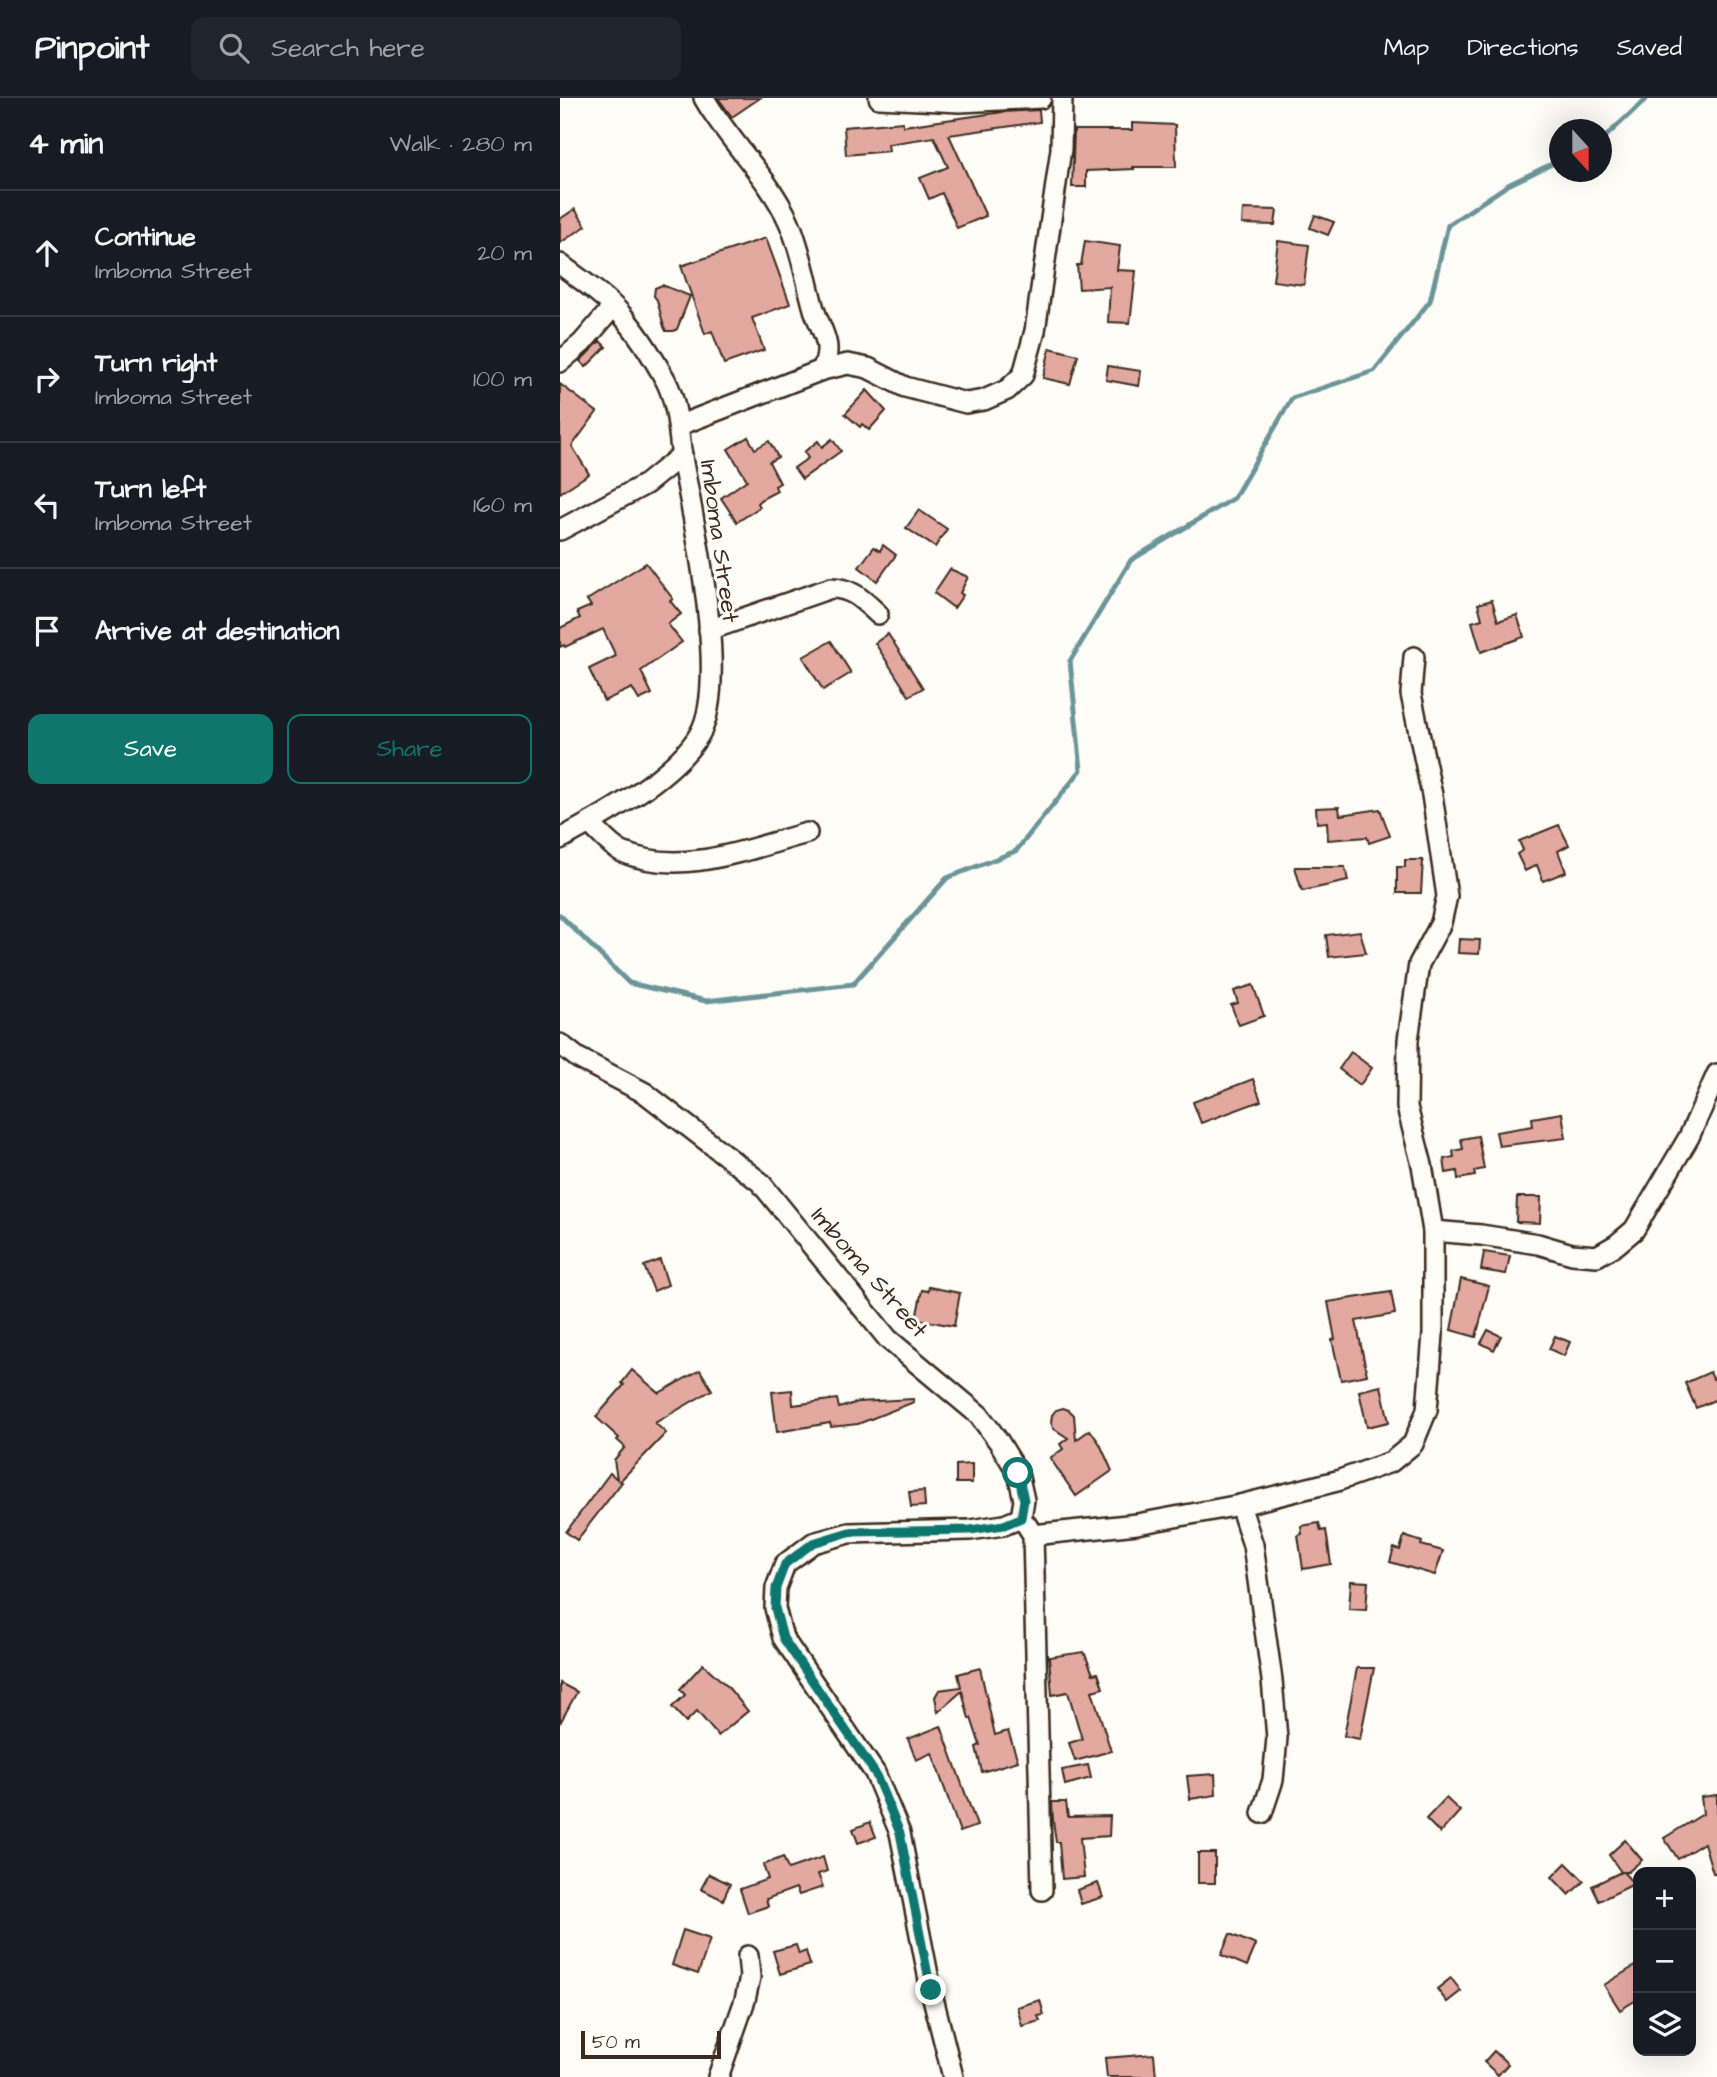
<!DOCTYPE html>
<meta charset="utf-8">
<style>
:root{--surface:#171b24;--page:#20242c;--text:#f1f3f6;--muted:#9ea1a6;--line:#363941;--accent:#0f766e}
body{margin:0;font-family:"Architects Daughter",sans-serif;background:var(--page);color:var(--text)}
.controls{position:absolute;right:21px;bottom:21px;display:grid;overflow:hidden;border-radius:14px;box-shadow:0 7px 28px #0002}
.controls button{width:63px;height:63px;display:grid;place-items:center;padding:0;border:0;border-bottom:2px solid var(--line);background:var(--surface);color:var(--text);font:35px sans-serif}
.compass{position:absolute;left:989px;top:21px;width:63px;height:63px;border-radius:50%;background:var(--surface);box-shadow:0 7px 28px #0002;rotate:159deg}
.scale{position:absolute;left:21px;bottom:18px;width:140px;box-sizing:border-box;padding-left:7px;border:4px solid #3b2a1e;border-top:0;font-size:19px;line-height:24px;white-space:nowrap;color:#3b2a1e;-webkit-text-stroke:5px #fdfcf7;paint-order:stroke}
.stop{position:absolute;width:21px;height:21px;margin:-16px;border:5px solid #0f766e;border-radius:50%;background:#fff}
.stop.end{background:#0f766e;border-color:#fff;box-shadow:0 2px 7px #0008}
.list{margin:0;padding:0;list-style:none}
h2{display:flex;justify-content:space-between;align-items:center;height:91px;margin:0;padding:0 28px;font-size:30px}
h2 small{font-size:23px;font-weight:400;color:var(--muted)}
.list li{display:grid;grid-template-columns:46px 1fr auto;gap:21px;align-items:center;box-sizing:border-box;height:126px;padding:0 28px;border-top:2px solid var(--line)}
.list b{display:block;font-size:26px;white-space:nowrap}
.list p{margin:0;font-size:23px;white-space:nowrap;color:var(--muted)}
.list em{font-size:23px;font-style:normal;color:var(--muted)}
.actions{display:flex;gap:14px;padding:21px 28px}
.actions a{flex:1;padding:16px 0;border:2px solid var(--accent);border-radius:14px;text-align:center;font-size:24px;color:var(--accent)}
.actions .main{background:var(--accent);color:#fff}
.icon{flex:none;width:38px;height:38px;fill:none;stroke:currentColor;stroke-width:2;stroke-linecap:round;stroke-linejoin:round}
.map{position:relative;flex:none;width:1157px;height:1979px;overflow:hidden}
header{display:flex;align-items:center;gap:42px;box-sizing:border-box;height:98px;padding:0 35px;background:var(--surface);border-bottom:2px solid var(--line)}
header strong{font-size:33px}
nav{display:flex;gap:38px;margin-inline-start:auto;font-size:24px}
.search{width:490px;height:63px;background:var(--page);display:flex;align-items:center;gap:18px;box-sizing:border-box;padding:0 24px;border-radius:14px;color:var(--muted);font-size:26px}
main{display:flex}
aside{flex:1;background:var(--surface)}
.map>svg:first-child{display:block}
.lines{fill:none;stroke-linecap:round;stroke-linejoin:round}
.stream{stroke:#6c9598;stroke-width:5}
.building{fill:#e3a9a1;stroke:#3b2a1e;stroke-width:2}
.minor-casing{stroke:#3b2a1e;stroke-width:24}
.minor{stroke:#fdfcf7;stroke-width:19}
.route{stroke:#0f766e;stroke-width:9}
.labels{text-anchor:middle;stroke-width:6;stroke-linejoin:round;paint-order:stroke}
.street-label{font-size:24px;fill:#3b2a1e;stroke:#fdfcf7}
</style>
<header>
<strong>Pinpoint</strong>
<div class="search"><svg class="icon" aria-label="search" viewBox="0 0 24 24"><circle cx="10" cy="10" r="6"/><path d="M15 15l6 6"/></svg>Search here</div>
<nav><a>Map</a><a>Directions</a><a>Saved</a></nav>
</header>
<main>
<aside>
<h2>4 min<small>Walk · 280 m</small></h2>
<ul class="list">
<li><svg class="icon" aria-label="ahead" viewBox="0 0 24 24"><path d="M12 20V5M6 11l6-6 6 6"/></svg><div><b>Continue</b><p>Imboma Street</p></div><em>20 m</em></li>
<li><svg class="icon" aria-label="right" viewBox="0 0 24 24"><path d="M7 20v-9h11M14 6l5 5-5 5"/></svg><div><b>Turn right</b><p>Imboma Street</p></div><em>100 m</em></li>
<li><svg class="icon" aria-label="left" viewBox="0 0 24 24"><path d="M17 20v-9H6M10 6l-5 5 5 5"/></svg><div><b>Turn left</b><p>Imboma Street</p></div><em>160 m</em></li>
<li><svg class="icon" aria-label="arrive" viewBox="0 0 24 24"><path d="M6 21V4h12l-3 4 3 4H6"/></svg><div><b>Arrive at destination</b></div></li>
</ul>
<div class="actions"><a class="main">Save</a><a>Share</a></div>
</aside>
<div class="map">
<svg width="1157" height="1979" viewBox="0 0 1157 1979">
<rect width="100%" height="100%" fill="#fdfcf7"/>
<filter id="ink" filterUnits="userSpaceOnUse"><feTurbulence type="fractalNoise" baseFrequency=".0143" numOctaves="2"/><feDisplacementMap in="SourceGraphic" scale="14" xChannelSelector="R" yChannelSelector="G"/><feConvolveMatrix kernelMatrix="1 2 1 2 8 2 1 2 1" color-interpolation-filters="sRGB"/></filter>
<g filter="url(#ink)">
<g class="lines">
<g class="stream">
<polyline points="1042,42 1087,0"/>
<polyline points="0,817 69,885 146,903 293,886 387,780 456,753 521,672 510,563 571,462 674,400 732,300 814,273 870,203 888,127 948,87 1000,62"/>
</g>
</g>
<g class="building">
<polygon points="158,0 200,0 172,19"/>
<polygon points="479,12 480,24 389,37 426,118 397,130 382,95 369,101 360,80 388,69 374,39 328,46 329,53 286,57 284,29 343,24 343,28 443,14"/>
<polygon points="572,25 615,27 616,69 573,69 574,71 526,73 526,89 512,89 514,32 572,32"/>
<polygon points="15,111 26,128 0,145 0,121"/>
<polygon points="683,111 717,112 715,127 682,126"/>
<polygon points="755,117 774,124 768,137 750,130"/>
<polygon points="206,140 230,206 192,220 204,252 164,266 152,233 145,236 121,168"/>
<polygon points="525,143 560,148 557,172 576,173 570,225 548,224 550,189 519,191 517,167 521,167"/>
<polygon points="718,143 749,147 744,187 713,183"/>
<polygon points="102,187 130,198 117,231 114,233 106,233 104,229 97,202 94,198 95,190"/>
<polygon points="40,243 46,249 26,269 20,263"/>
<polygon points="490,250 518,257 510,286 483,280"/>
<polygon points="548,268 581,273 579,288 546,282"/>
<polygon points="0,286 37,314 12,348 29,376 0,395"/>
<polygon points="307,292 326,313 309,332 302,326 300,329 285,316"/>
<polygon points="188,339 195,351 209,343 218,359 209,364 220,385 215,388 217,393 200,402 198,405 200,409 177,424 161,400 187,382 168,351"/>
<polygon points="272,341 281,353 242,381 234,370 248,360 244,354 258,343 262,349"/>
<polygon points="359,412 387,431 375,449 346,430"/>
<polygon points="323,447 336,457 317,483 299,469 314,449 320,453"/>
<polygon points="86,465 113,501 110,503 121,516 108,526 122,544 81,573 92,596 79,602 72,590 44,603 29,571 56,558 43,531 5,549 4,547 0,549 0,530 20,520 17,514 31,508 27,502"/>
<polygon points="390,471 408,479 400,495 403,497 394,510 374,495"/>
<polygon points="932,502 938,523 957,517 964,539 921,554 912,524 922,521 918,506"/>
<polygon points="328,536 363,590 349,598 315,545"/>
<polygon points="271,543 291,575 263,592 243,559"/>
<polygon points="779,709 780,717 820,711 830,738 809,745 807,739 768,742 767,724 757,725 756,710"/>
<polygon points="999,727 1009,747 998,753 1006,774 983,783 977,767 965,773 957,756 963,752 959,743"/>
<polygon points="845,762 863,762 861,795 837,795 837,769 845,769"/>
<polygon points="735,769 785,769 788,783 742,793"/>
<polygon points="800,833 806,855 769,859 766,837"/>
<polygon points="899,841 920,842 919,856 898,855"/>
<polygon points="693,887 704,918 679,927 671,907 678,905 674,893"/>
<polygon points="791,954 812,970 800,987 779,971"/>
<polygon points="693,981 701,1003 641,1025 633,1004"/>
<polygon points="1002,1015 1006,1040 939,1048 936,1034 973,1028 972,1020"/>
<polygon points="918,1038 924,1071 914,1073 915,1078 898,1081 897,1073 886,1075 884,1061 894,1059 893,1053 903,1051 901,1041"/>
<polygon points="957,1099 981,1099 980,1125 956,1124"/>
<polygon points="924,1154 950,1158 946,1176 921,1172"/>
<polygon points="100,1162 108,1187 94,1193 84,1168"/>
<polygon points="901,1181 929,1188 916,1239 891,1232"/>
<polygon points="369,1189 400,1195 394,1228 356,1221 362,1192 368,1193"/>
<polygon points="831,1194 835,1216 796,1223 807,1277 781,1282 772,1242 775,1241 768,1204"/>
<polygon points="928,1232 941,1238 934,1252 921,1245"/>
<polygon points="995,1238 1010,1244 1004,1258 989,1251"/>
<polygon points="72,1272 99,1295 140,1272 152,1292 95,1325 106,1335 60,1383 62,1384 17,1442 6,1434 50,1375 57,1381 54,1362 65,1349 57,1342 59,1340 36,1319 64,1287 62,1285"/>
<polygon points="1150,1274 1153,1281 1157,1279 1157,1301 1136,1310 1125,1285"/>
<polygon points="821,1288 829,1324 807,1329 799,1293"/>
<polygon points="232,1292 233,1307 277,1301 279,1310 298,1304 353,1301 354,1304 298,1326 271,1329 270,1325 217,1334 212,1294"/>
<polygon points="503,1310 509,1312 514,1317 516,1342 530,1332 540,1346 552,1373 516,1398 490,1360 503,1351 500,1346 508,1340 493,1330 491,1324 492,1317 496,1312"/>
<polygon points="412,1366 412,1385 396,1385 396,1367"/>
<polygon points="364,1393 365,1408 351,1409 349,1394"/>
<polygon points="759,1425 761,1433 766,1432 771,1466 743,1471 738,1437 742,1436 741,1428"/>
<polygon points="844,1438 862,1444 861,1447 883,1453 875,1477 830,1464 834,1450 840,1452"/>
<polygon points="791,1483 808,1484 806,1512 789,1511"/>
<polygon points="524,1554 533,1576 538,1575 543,1590 532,1593 551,1653 515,1663 509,1645 522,1641 508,1594 492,1597 489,1559"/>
<polygon points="143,1566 167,1588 188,1613 158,1638 137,1613 126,1624 112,1609 125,1597 120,1591"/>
<polygon points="420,1570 435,1637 448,1633 458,1663 422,1674 416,1649 420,1647 411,1620 409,1621 402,1593 378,1614 375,1599 379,1592 401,1589 398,1576"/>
<polygon points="797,1570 814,1570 800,1641 784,1638"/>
<polygon points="0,1585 17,1594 0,1625"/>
<polygon points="381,1628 417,1728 400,1734 372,1655 356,1662 348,1641"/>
<polygon points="528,1667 531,1680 505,1687 502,1672"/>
<polygon points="655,1676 656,1697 630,1701 627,1678"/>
<polygon points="1157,1697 1157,1775 1153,1775 1144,1745 1118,1761 1104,1740 1143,1716 1141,1699"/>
<polygon points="886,1700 900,1713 880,1735 866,1721"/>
<polygon points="492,1704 506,1704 508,1719 550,1718 549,1738 520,1740 524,1779 502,1781 499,1744 496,1744 493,1723"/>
<polygon points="310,1724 316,1739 298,1745 293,1731"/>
<polygon points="1065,1742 1082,1762 1068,1774 1063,1774 1074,1786 1039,1803 1032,1788 1061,1774 1049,1757"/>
<rect x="638" y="1755" width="17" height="30"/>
<polygon points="223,1759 228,1771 263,1759 267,1773 258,1776 263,1789 239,1797 236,1790 206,1801 208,1808 188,1815 180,1791 208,1781 203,1767"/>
<polygon points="1006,1765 1024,1783 1009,1797 992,1779"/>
<polygon points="149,1776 170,1786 163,1802 141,1791"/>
<polygon points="538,1785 543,1799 521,1806 517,1792"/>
<polygon points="123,1832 150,1841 138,1876 112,1867"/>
<polygon points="670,1836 696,1847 687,1868 661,1857"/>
<polygon points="236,1847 239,1856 246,1853 250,1867 220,1876 213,1853"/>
<polygon points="1078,1866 1078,1901 1060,1912 1044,1887"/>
<polygon points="891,1880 901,1893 887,1904 877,1891"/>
<polygon points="480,1902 484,1917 478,1918 480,1923 462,1928 457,1909"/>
<polygon points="934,1953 948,1966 938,1977 924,1964"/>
<polygon points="594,1956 596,1979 547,1979 545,1960"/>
</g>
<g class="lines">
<g class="minor-casing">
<g id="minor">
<path d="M144,0C169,44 208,78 229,124C241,151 246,183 254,211C262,236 274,246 262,272"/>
<polyline points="319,0 400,4 481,0"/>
<path d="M0,166C21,182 44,197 61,216C78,235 94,261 106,283C119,309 118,337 123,365C134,425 170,586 139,637C114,679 43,718 0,741"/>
<polyline points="0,264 22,245 53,209"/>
<polyline points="120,327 262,272 288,266 308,270 345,289 406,305 424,302 447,292 463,277 475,233 501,51 502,0"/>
<polyline points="0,432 86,386 122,357"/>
<path d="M149,532L271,490C292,490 303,502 318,516"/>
<path d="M29,725C39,734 50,748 62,754C121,779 188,751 247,735"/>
<polyline points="0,946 18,960 85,995 200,1084 328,1241 419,1317 439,1344 458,1375 464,1402 461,1420"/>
<polyline points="873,1133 921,1137 978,1146 1012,1156 1037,1158 1056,1147 1074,1132 1129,1039 1157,976"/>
<polyline points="680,1407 693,1447 712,1582 717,1640 713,1682 702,1715"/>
<polyline points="466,1426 473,1437 482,1792"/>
<polyline points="473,1437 577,1426 680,1407 777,1383 831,1364 853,1346 867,1312 873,1236 873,1133 862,1067 847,1009 848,942 859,866 881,825 887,798 872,697 851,596 854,559"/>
<polyline points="158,1979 185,1902 190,1879 188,1858"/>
<polyline points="393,1979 371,1892 340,1735 315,1675 223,1540 215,1510 216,1490 225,1466 253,1445 289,1435 410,1432 444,1427 461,1420"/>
</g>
</g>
<use href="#minor" class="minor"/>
</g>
</g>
<g class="lines" filter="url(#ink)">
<polyline class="route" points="371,1892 340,1735 315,1675 223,1540 215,1510 216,1490 225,1466 253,1445 289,1434 410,1432 444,1427 461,1420 464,1402 458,1375"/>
</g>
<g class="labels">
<g class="street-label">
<text transform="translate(160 443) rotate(82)" y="8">Imboma Street</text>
<text transform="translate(310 1174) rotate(49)" y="8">Imboma Street</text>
</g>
</g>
</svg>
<div class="controls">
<button>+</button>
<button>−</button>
<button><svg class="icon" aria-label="layers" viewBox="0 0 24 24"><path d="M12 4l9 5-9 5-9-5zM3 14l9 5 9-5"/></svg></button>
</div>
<svg class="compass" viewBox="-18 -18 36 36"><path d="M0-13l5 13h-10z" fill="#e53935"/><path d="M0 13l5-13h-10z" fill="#9ea1a6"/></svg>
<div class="scale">50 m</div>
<div class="stop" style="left:458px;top:1375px"></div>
<div class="stop end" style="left:371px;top:1892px"></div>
</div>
</main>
